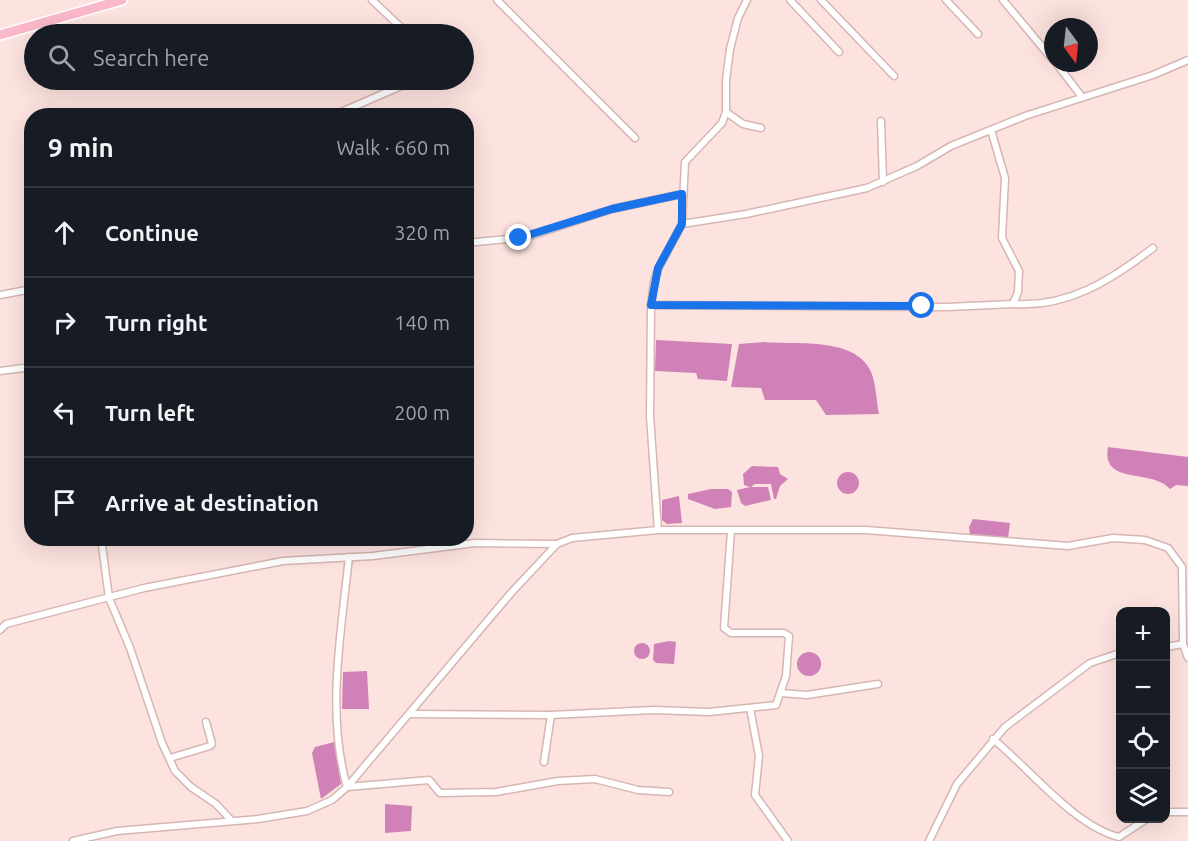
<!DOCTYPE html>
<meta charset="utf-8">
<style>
:root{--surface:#171b24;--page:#20242c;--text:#f1f3f6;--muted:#9ea1a6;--line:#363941}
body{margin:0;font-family:Ubuntu,sans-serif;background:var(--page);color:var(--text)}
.controls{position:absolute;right:18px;bottom:18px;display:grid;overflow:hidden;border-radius:12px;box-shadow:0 6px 24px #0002}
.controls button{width:54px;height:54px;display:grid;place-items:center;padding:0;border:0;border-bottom:2px solid var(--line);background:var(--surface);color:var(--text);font:30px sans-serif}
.compass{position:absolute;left:1044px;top:18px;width:54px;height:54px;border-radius:50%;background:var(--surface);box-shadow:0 6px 24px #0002;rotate:165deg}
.stop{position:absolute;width:18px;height:18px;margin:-14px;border:4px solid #1a73e8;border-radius:50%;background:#fff}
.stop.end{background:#1a73e8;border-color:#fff;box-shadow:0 2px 6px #0008}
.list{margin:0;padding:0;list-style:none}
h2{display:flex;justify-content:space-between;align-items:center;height:78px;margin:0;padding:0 24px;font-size:26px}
h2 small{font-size:20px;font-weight:400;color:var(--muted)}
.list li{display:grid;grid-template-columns:39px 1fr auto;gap:18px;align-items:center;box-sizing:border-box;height:90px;padding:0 24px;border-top:2px solid var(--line)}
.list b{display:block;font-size:22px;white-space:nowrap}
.list em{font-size:20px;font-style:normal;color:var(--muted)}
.icon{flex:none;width:33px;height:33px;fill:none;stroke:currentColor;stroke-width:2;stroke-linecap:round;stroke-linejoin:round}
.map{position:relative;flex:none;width:1188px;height:841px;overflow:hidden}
.search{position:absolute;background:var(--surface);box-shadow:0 6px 24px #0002;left:24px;top:24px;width:450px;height:66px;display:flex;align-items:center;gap:15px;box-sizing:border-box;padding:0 21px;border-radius:33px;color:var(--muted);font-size:22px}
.panel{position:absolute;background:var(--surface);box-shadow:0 6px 24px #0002;left:24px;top:108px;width:450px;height:438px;border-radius:24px}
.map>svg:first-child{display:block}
.water{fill:#d081b8}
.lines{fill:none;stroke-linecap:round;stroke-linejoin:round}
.street-casing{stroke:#d6b6b2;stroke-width:9}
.primary-casing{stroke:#fff;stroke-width:12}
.street{stroke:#fff;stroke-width:6}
.primary{stroke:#fbb8cb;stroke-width:9}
.route{stroke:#1a73e8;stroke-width:8}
</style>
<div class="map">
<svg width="1188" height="841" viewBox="0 0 1188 841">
<rect width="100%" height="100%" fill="#fde3df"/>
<g class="water">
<polygon points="656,340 732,344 727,381 698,379 696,373 655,371"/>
<path d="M764,342C795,345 851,337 869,368C876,379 876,400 879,414L826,415L816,400H765L761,388L731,387L739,344Z"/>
<path d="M1108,447L1188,457V486L1176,485L1170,489C1152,468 1101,486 1108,447Z"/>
<polygon points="752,466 778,467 780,474 788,479 780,486 776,499 774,499 771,484 755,484 751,487 768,487 771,500 745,506 741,503 737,490 750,487 744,485 743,474"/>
<circle cx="848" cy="483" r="11"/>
<polygon points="711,489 728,489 732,492 731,507 715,509 688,499 688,494"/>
<polygon points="679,496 682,523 667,524 662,520 662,500"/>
<polygon points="973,519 1010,523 1008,538 970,534 969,527"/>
<polygon points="669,641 676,642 674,664 656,663 653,660 654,644"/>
<circle cx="642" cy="651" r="8"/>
<circle cx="809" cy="664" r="12"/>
<polygon points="367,671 369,709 342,709 343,672"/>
<polygon points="334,742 341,784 321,799 312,753 315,747"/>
<polygon points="385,804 412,806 411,831 385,833"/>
</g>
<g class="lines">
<g class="street-casing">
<g id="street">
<polyline points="372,0 408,34"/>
<polyline points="497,0 635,138"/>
<polyline points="790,0 839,52"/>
<polyline points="821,0 894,76"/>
<polyline points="946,0 978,34"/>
<polyline points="1003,0 1053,60"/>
<polyline points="1056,63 1082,97"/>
<polyline points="726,112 743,124 761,128"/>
<polyline points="332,116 415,80"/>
<polyline points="881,121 883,182"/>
<polyline points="682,224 746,214 867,188 917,166 951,146 1025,116 1153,75 1188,60"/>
<polyline points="466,243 527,237 612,209 682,194"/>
<polyline points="0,295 32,289"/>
<path d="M1013,304C1068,308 1111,280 1153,248"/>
<polyline points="651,305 947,307 1013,304 1018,292 1019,271 1002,238 1005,178 991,130"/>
<polyline points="0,371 32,367"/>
<polyline points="658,530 866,530 1068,546 1113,538 1145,540 1168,548 1182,567 1183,644 1188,658"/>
<polyline points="101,538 109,598 130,648 162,743 175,771 191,787 216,804 231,820"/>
<path d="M349,557C341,633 326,713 347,787L429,780L440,793L496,792L558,781L595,779L638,790L669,792"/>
<polyline points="0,630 6,624 144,588 283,561 373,556 475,543 557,544"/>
<polyline points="1166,647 1183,644"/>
<polyline points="781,693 807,695 878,684"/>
<polyline points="750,708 759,756 755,795 788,841"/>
<polyline points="411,714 551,715 654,710 709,712 776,705 786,676 789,636 784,633 731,633 724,628 731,531"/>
<path d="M993,739C1029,768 1074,826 1119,837L1148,818"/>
<polyline points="170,758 210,746 212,744 206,722"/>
<polyline points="544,762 551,715"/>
<polyline points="1166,812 1188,812"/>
<polyline points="73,841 117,831 258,819 307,811 332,800 347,787 511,593 557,544 572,538 658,530 650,416 651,305 654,282 658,269 682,224 685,162 722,123 726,112 726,80 730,49 738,18 747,0"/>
<polyline points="929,841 957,784 1005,727 1090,663 1120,653"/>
</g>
</g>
<g class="primary-casing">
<polyline id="primary" points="0,35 122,0"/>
</g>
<use href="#street" class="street"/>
<use href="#primary" class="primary"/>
</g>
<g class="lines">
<polyline class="route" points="519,238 612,209 682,194 682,224 658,268 651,305 922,306"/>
</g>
</svg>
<div class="controls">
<button>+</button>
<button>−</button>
<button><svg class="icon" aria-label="locate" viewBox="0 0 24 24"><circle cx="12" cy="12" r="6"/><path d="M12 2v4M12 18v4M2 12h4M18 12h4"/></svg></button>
<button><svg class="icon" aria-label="layers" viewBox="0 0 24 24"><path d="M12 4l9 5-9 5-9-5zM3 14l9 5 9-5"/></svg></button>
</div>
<svg class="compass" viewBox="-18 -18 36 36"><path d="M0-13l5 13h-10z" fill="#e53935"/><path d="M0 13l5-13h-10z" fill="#9ea1a6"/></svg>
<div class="stop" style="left:922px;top:306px"></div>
<div class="stop end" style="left:519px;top:238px"></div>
<div class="search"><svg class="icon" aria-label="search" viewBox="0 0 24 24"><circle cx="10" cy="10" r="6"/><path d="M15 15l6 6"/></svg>Search here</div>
<section class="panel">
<h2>9 min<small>Walk · 660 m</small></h2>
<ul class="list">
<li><svg class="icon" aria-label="ahead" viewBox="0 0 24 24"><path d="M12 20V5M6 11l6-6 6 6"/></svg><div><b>Continue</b></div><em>320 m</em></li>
<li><svg class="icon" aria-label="right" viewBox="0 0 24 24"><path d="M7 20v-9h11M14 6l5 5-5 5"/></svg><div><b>Turn right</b></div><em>140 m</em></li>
<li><svg class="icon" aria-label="left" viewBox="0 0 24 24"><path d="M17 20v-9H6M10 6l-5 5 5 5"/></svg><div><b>Turn left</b></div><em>200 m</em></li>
<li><svg class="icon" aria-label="arrive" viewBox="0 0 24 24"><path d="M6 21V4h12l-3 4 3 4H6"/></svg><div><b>Arrive at destination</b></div></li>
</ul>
</section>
</div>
